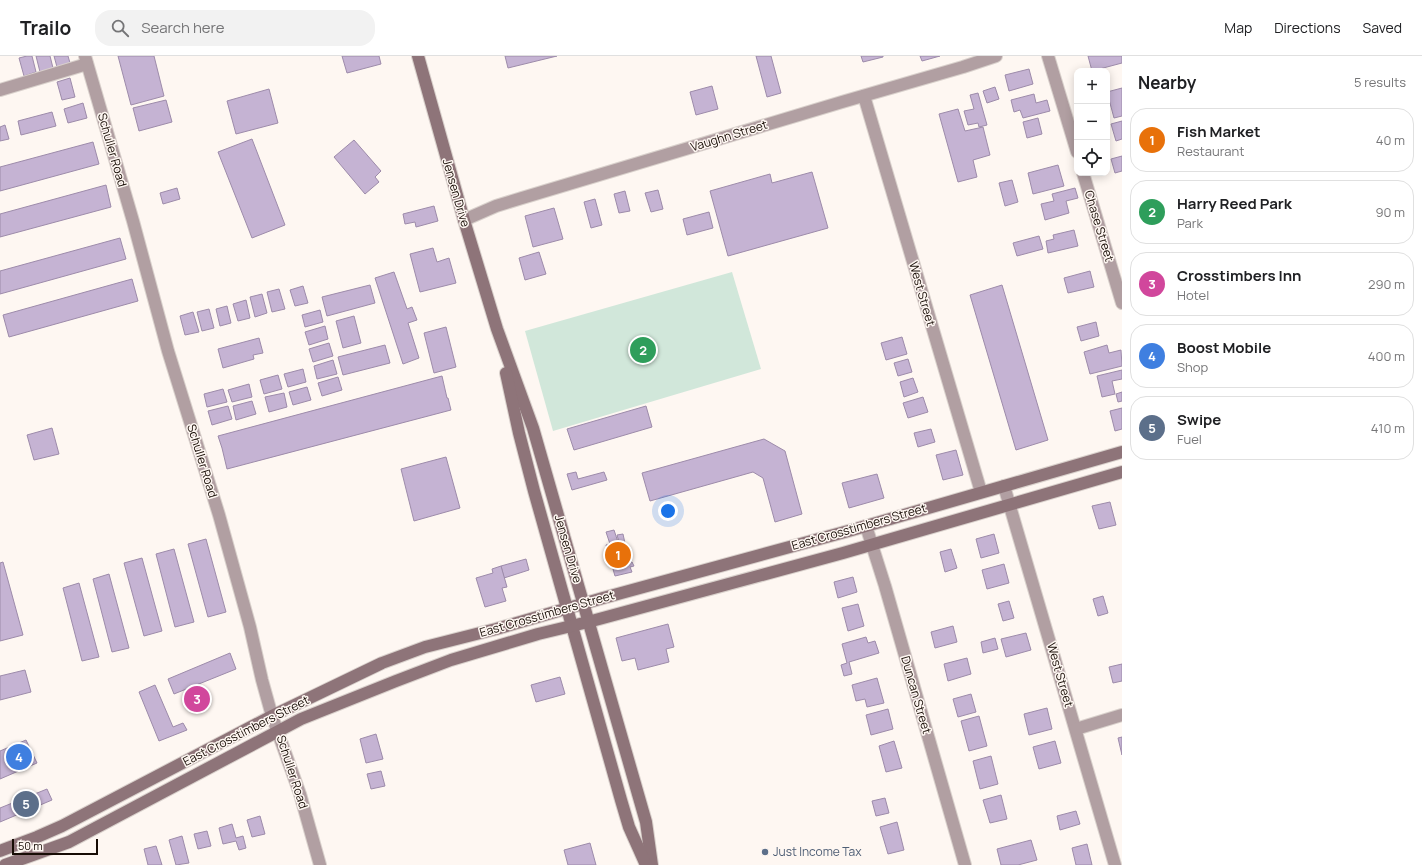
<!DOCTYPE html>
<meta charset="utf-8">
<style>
:root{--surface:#fff;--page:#f2f2f2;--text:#202124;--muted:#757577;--line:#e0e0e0;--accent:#b45309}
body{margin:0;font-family:Manrope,sans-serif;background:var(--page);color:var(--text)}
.controls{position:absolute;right:12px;top:12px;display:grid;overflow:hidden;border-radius:8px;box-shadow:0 2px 10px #0003}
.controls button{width:36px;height:36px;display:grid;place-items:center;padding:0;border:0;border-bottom:1px solid var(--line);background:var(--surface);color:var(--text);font:20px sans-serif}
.scale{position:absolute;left:12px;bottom:10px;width:86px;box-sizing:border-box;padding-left:4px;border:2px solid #170c05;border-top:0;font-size:11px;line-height:14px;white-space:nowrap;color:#170c05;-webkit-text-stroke:3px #fef7f2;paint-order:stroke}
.you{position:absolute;left:668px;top:455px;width:14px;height:14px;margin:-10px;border:3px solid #fff;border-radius:50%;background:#1a73e8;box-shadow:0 0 0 6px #1a73e833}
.badge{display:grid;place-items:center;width:26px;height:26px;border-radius:50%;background:var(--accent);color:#fff;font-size:13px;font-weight:700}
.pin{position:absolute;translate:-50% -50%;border:2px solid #fff;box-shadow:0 1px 4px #0006}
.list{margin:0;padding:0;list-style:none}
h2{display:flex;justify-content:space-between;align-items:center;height:52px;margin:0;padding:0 16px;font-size:17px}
h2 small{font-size:13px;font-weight:400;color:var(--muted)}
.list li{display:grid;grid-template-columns:26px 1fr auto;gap:12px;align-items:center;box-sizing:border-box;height:64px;margin:0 8px 8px;padding:0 8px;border:1px solid var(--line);border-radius:16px}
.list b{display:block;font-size:15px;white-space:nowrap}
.list p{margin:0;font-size:13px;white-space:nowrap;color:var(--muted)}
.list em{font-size:13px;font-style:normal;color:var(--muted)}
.icon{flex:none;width:22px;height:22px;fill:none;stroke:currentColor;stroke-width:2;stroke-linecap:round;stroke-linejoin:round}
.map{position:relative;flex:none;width:1122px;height:809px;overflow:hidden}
header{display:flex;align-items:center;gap:24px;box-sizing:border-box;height:56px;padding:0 20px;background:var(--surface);border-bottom:1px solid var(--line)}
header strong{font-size:19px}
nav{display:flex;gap:22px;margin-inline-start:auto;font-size:14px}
.search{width:280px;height:36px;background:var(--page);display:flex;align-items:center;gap:10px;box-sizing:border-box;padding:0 14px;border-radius:16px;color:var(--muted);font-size:15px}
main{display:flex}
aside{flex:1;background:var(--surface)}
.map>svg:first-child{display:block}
.green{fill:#d1e7da}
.building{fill:#c5b3d3;stroke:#9d8baa}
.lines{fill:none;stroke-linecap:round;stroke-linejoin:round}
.street-casing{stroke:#d9d1cc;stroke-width:14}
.secondary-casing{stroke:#d9d1cc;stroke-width:14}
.street{stroke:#b19fa2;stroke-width:12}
.secondary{stroke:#8e7479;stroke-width:12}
.service-dot{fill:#5c6f8a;stroke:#fef7f2;stroke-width:1.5}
.labels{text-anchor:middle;stroke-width:3;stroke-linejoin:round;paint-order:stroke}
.street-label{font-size:12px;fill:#170c05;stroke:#fef7f2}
.service-label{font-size:12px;fill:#4e5e75;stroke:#fef7f2;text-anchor:start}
</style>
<header>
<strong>Trailo</strong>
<div class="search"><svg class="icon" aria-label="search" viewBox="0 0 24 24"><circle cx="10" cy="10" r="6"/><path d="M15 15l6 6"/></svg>Search here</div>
<nav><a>Map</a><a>Directions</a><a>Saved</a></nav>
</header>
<main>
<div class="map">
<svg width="1122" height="809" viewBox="0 0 1122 809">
<rect width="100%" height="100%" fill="#fef7f2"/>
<polygon class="green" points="732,216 761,313 553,375 525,275"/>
<g class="building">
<polygon points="27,0 32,0 36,16 24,20 19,2"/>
<polygon points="36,0 50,0 53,12 40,16"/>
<polygon points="54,0 68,0 70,7 57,11"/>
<polygon points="118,0 154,0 164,40 131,49"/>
<polygon points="342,0 379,0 381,8 347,17"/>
<polygon points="505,0 557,0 508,12"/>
<polygon points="756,0 771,0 781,37 767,41"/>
<polygon points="861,0 883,0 883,1 863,6"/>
<polygon points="920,0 940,0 922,5"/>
<polygon points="1088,0 1122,0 1122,7 1092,15"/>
<polygon points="1029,13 1033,28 1009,35 1005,19"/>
<polygon points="70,22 75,41 62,44 57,26"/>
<polygon points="712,30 718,53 696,59 690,36"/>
<polygon points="995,31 999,43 987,47 983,35"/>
<polygon points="1122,32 1122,60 1114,62 1107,36"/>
<polygon points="269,33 278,67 236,78 227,45"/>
<polygon points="978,37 987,69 979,71 978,67 968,69 964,55 974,53 970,39"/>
<polygon points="1034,38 1036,47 1047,44 1050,55 1023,62 1020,54 1014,56 1011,44"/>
<polygon points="166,44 172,66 139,75 133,52"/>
<polygon points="83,47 87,62 68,67 64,53"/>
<polygon points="958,53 965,75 983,71 990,99 973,104 977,121 958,126 939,58"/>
<polygon points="52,56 56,70 21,79 18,65"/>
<polygon points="1038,62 1042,78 1027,82 1023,66"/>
<polygon points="1122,65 1122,83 1116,85 1111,68"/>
<polygon points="5,69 9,83 0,85 0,71"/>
<polygon points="252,83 285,169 252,182 218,96"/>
<polygon points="354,84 381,115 375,121 379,126 365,138 334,101"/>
<polygon points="93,86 99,108 0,135 0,111"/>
<polygon points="1122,100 1122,115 1115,117 1111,103"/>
<polygon points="1058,109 1064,130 1033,138 1028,117"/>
<polygon points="812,116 828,172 728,200 710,135 770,118 772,127"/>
<polygon points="1012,124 1018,146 1005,150 999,127"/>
<polygon points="106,129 111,151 0,181 0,158"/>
<polygon points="177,132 180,143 163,148 160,137"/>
<polygon points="1075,132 1078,142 1066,145 1069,157 1045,164 1041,148 1054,145 1052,138"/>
<polygon points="658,134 663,153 651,156 645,137"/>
<polygon points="625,135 630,155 619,157 614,138"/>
<polygon points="595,143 602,169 591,172 584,146"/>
<polygon points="434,150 438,165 416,171 415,166 405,168 403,158"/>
<polygon points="554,152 563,183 533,191 525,160"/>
<polygon points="709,156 713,172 687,179 683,163"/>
<polygon points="1074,174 1078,190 1048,197 1046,185 1054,183 1053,179"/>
<polygon points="1039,180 1043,193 1017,200 1013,187"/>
<polygon points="120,182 126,203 0,238 0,215"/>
<polygon points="433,192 437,206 449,202 456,227 420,236 410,198"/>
<polygon points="539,196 546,218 525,224 519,202"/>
<polygon points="1090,215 1094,231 1068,237 1064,222"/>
<polygon points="394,216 407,253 412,251 417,264 408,267 419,302 403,308 375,222"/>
<polygon points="132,223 138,245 9,281 3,259"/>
<polygon points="370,229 375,247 327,260 322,241"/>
<polygon points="1002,229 1048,384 1016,394 970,239"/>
<polygon points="303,230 308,247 295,250 290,234"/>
<polygon points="279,233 285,253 272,256 267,236"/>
<polygon points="262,238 267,257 255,261 250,241"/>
<polygon points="246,244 250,262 238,265 233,248"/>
<polygon points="227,250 231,267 220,270 216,253"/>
<polygon points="209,253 214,272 202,275 197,256"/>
<polygon points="320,254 323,266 305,271 302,259"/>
<polygon points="193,256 199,276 185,279 180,260"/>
<polygon points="354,260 361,287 343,292 336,265"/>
<polygon points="1096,266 1099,280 1081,285 1077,271"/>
<polygon points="325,270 328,283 309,289 305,276"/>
<polygon points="446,271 456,311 434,317 424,277"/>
<polygon points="902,281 907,298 886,304 881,287"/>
<polygon points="259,282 263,297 253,299 254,303 223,312 218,293"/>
<polygon points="329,287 333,300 313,306 309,293"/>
<polygon points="385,289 390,307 343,319 338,301"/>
<polygon points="1107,289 1109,297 1121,294 1122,310 1090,318 1084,296"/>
<polygon points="908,303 912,316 898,320 894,307"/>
<polygon points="333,304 337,318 317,323 314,310"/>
<polygon points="303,313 306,326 288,331 284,318"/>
<polygon points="1122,314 1122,323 1112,325 1115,338 1102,341 1097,320"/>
<polygon points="278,319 282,333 264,338 260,324"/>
<polygon points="442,320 447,342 448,342 451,354 227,413 222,392 218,380"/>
<polygon points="338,321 342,334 322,340 318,327"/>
<polygon points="913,322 918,336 904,341 900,326"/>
<polygon points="249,328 252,341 232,346 228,334"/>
<polygon points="307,331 311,344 293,349 289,336"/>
<polygon points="223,333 227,346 207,351 204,338"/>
<polygon points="1122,336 1122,345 1118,346 1116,338"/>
<polygon points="284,337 287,351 269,356 265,341"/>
<polygon points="923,341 928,356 908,362 903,347"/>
<polygon points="252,345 256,358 236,364 233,350"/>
<polygon points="228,350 232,363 212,369 208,355"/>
<polygon points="646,350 652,371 574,394 567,373"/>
<polygon points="1122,352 1122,373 1115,375 1110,355"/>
<polygon points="52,372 59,398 34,404 27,379"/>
<polygon points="931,373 935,386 918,391 914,377"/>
<polygon points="764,383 785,395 802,458 775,466 763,422 753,416 650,445 642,417"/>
<polygon points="956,394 963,419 943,424 936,399"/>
<polygon points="446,401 460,452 414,465 401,413"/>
<polygon points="576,416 578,423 604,416 607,424 572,434 567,418"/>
<polygon points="877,418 884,442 849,452 842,427"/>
<polygon points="1110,446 1116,469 1099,473 1092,450"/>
<polygon points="614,474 618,486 619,486 617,479 623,478 629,506 632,506 634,510 630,511 632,516 615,520 606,489 610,488 606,476"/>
<polygon points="994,478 999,497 981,502 976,483"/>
<polygon points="206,483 226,556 208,561 188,488"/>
<polygon points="174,493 194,566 175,571 156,498"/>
<polygon points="951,493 957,512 945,516 940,496"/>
<polygon points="142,502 162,575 144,580 124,507"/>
<polygon points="526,503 529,514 504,522 501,510"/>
<polygon points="3,506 23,579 0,585 0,507"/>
<polygon points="1004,508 1009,527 987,533 982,514"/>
<polygon points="501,510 507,531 502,532 506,545 485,551 476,522 493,517 492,513"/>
<polygon points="109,518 129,592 112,596 93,523"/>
<polygon points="853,521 857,536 838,542 834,526"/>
<polygon points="79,527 99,601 82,605 63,532"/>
<polygon points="1103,540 1108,557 1098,560 1093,543"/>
<polygon points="1009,545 1014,562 1003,565 998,548"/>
<polygon points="858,548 864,570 848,575 842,552"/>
<polygon points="668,568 674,591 666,593 669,606 638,614 635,602 622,605 616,582"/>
<polygon points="953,570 957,586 935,592 931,576"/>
<polygon points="1026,577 1031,594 1006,601 1001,583"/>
<polygon points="866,581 868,587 875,585 879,597 849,606 852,618 844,620 841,609 847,607 842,588"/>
<polygon points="995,582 998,593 983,597 981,586"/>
<polygon points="230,597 236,613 174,638 168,623"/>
<polygon points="967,602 971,618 948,625 944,608"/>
<polygon points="1122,608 1122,625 1113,627 1109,611"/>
<polygon points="25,614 31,636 0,644 0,620"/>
<polygon points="560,621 565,638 536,646 531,629"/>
<polygon points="877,622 884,647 867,651 865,643 856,645 852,629"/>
<polygon points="155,629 173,671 183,667 187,674 159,685 139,636"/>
<polygon points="971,638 976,656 958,661 953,643"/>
<polygon points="1047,652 1052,673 1029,679 1024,658"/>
<polygon points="888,653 893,673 871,679 866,659"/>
<polygon points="979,660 987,690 969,695 961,665"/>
<polygon points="376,678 383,703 366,707 360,683"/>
<polygon points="1122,681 1122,699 1118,682"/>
<polygon points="26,684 37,707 0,723 0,695"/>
<polygon points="894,685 902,712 886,716 879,690"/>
<polygon points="1055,685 1061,707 1039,713 1033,691"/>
<polygon points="991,700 998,728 980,733 973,705"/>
<polygon points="381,715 385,730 371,733 367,718"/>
<polygon points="47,733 52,744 0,766 0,752"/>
<polygon points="1001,739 1007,763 990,767 983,744"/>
<polygon points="885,742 889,757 876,760 872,745"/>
<polygon points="1076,755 1080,768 1060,774 1057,760"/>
<polygon points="260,760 265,778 252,781 247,764"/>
<polygon points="897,766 904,794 888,798 880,771"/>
<polygon points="232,768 236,782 243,780 246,792 239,794 236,785 223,788 219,772"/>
<polygon points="207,775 211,790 198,793 194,778"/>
<polygon points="182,780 189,807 176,809 169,784"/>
<polygon points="1031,784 1037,804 1018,809 1001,809 997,793"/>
<polygon points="590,787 596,809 568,809 564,794"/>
<polygon points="1087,788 1092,809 1076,809 1072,792"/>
<polygon points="156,790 162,809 148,809 144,793"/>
</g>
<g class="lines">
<g class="street-casing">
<g id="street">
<polyline points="85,0 133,165 168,295 219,459 250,571 262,624 272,660 300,738 320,809"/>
<polyline points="1048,0 1077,96"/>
<polyline points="0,34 87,8"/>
<polyline points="864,40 981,436"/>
<polyline points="1083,117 1122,247"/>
<polyline points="464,164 496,150 522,142 842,46 963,11 996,0"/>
<polyline points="1004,430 1115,809"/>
<polyline points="866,470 885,530 965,809"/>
<polyline points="1076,673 1122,659"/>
</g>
</g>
<g class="secondary-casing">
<g id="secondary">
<polyline points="418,0 464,164 497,273 533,372 646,766 652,809"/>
<polyline points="506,317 519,377 534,435 621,744 629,771 646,809"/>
<polyline points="0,795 37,781 62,770 272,660 382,607 425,591 496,573 603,542 852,474 1122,396"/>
<polyline points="5,809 69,786 301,663 396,625 451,604 538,578 588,566 843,497 1122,416"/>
</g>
</g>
<use href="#street" class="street"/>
<use href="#secondary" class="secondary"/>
</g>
<circle class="service-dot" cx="765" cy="796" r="4"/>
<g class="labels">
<g class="street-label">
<text transform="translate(729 80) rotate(-17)" y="4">Vaughn Street</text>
<text transform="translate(112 94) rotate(74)" y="4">Schuller Road</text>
<text transform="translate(456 137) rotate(74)" y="4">Jensen Drive</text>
<text transform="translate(1099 170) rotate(73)" y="4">Chase Street</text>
<text transform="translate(922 238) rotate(74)" y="4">West Street</text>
<text transform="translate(202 405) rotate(73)" y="4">Schuller Road</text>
<text transform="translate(859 471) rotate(-16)" y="4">East Crosstimbers Street</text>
<text transform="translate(568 493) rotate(74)" y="4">Jensen Drive</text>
<text transform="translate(547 558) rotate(-16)" y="4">East Crosstimbers Street</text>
<text transform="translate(1060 619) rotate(74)" y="4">West Street</text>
<text transform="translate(916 639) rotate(74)" y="4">Duncan Street</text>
<text transform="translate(246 675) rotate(-27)" y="4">East Crosstimbers Street</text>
<text transform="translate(292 716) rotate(72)" y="4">Schuller Road</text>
</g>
<g class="service-label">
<text x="773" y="800">Just Income Tax</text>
</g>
</g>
</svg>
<div class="controls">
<button>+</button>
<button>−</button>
<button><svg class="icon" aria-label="locate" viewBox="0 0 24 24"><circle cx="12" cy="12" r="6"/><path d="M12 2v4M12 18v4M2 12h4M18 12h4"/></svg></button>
</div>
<div class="scale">50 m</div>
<div class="you"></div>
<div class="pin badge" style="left:618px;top:499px;background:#e8710a">1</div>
<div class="pin badge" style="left:643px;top:294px;background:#2e9e5b">2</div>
<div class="pin badge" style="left:197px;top:643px;background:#d1479c">3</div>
<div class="pin badge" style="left:19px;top:701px;background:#3f7fe0">4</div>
<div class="pin badge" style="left:26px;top:748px;background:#5c6f8a">5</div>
</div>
<aside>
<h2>Nearby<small>5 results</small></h2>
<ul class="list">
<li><span class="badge" style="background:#e8710a">1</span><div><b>Fish Market</b><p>Restaurant</p></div><em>40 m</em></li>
<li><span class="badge" style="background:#2e9e5b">2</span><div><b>Harry Reed Park</b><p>Park</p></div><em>90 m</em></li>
<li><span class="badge" style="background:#d1479c">3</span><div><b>Crosstimbers Inn</b><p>Hotel</p></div><em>290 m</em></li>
<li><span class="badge" style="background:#3f7fe0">4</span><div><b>Boost Mobile</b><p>Shop</p></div><em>400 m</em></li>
<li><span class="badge" style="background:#5c6f8a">5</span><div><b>Swipe</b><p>Fuel</p></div><em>410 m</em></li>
</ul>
</aside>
</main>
